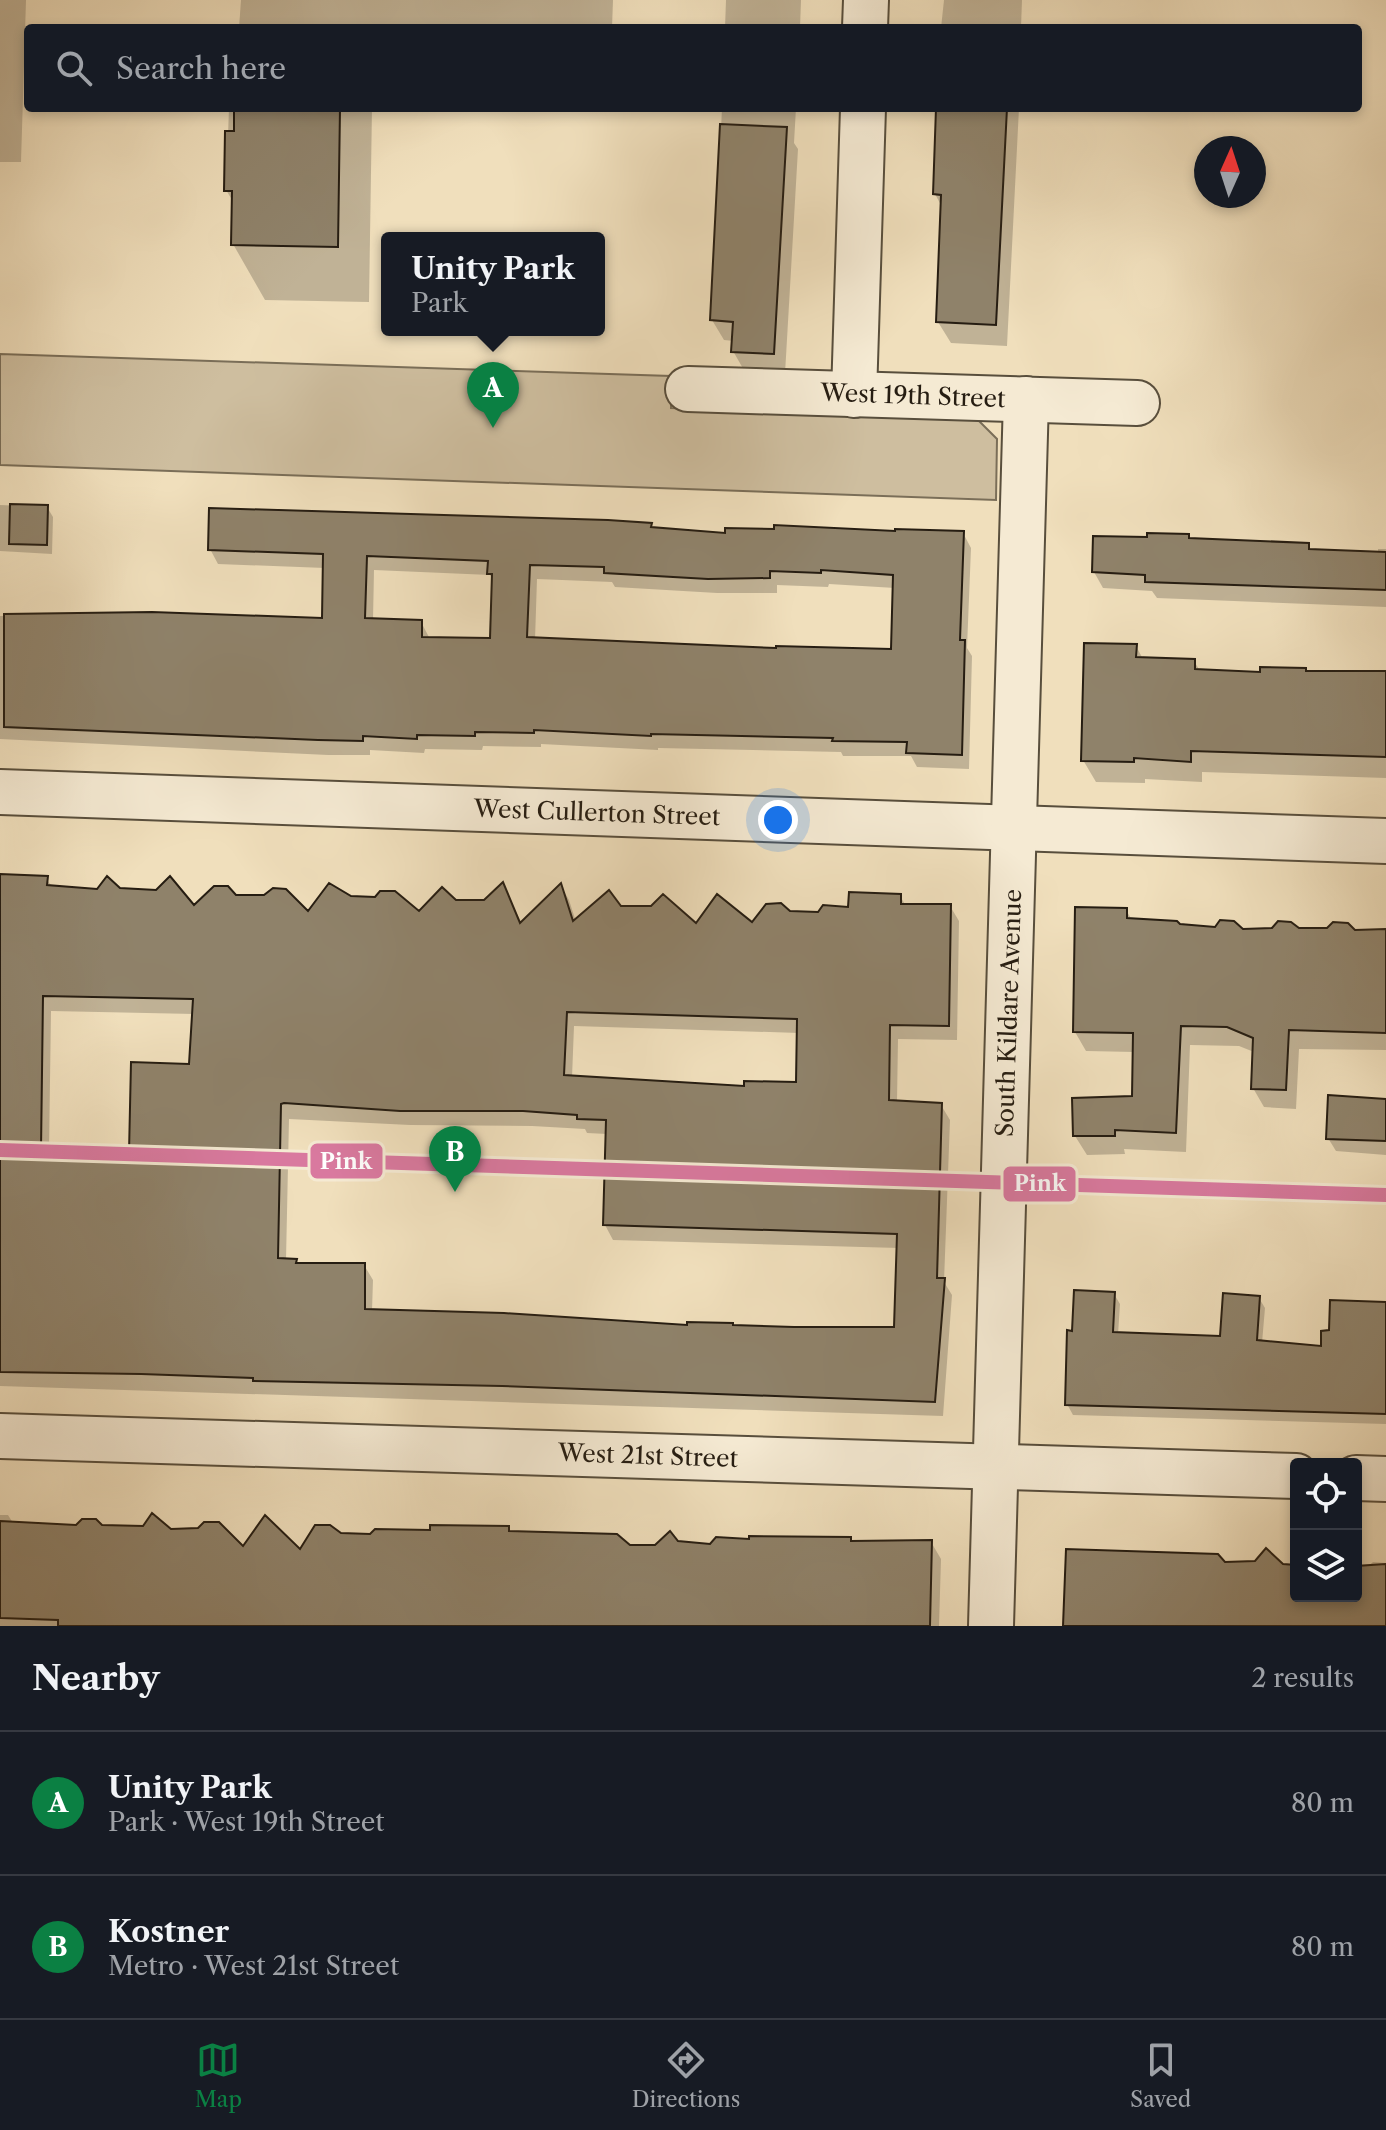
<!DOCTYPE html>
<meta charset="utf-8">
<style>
:root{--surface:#171b24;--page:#242831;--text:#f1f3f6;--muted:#9ea1a6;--line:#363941;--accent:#0b8043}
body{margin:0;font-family:"Libre Caslon Text",serif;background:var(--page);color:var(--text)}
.controls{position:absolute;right:24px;bottom:24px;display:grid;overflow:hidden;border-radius:8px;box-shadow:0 4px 12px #0003}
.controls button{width:72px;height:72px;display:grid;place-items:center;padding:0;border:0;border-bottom:2px solid var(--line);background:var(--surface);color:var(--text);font:40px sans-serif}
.compass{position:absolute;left:1194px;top:136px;width:72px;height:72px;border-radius:50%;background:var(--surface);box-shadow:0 4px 12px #0003;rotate:3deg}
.you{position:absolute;left:778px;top:820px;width:28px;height:28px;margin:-20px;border:6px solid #fff;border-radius:50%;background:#1a73e8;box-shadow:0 0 0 12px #1a73e833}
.badge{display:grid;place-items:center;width:52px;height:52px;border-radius:50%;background:var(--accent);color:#fff;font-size:26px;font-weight:700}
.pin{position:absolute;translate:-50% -66px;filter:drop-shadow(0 2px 4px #0008)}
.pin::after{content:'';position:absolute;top:42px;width:28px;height:24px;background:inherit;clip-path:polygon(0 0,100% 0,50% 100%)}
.popup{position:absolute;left:381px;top:232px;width:224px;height:104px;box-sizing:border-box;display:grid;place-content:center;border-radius:8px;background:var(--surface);filter:drop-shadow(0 2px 6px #0005);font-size:26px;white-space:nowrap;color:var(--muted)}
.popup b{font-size:30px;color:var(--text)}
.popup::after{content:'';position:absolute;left:50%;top:100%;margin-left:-16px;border:16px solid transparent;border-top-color:var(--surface)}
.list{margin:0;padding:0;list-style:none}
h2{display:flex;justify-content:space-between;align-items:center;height:104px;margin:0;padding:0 32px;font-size:34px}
h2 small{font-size:26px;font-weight:400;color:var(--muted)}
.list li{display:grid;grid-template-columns:52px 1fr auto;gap:24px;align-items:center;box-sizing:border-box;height:144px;padding:0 32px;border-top:2px solid var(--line)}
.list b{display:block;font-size:30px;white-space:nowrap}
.list p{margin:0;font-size:26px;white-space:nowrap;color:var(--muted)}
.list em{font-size:26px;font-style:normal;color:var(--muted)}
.icon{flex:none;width:44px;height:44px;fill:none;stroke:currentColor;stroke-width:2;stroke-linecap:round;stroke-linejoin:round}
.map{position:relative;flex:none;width:1386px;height:1626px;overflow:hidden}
.search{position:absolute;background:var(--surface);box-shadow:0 4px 12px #0003;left:24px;right:24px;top:24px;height:88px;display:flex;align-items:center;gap:20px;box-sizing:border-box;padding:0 28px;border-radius:8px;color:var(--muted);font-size:30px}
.sheet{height:392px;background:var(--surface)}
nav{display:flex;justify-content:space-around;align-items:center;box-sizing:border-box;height:112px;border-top:2px solid var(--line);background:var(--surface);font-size:22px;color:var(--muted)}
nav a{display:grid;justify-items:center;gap:4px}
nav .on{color:var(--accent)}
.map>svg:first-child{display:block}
.green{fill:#cebe9f;stroke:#7a6e58;stroke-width:2}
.shadow{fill:#0003;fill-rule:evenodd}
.building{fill:#8f826a;stroke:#261d12;stroke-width:2;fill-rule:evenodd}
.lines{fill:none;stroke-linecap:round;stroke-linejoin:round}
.minor-casing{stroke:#584e3c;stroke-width:48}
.minor{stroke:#f5ead3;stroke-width:44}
.metro-1-casing{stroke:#f5ead3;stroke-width:20}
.metro-1{stroke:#d9799f;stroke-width:14}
.labels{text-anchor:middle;stroke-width:6;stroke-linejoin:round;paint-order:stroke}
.street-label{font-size:24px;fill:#261d12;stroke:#f5ead3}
.line-badge{stroke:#f5ead3;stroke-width:3}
.badge-label{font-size:22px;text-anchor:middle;font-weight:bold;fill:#fff}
</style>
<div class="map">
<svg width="1386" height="1626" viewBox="0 0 1386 1626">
<rect width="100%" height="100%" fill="#f0dfbc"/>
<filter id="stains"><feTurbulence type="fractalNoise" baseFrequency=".0025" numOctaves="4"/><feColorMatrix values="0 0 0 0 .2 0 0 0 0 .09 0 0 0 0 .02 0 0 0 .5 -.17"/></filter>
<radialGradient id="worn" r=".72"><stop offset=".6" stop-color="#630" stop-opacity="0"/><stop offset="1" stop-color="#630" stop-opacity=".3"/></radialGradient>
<polygon class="green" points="0,354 671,376 671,408 976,418 997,439 996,500 0,465"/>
<g class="shadow">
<polygon points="0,0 26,0 21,162 0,162"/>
<polygon points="241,0 613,0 612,28 239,28"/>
<polygon points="726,0 801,0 800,28 725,28"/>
<polygon points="944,0 1022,0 1021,28 941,28"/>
<polygon points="229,108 372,108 369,302 265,300 233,244 234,203 226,190"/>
<polygon points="722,108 796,108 794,143 798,149 785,374 745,372 733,351 734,341 724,340 712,320"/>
<polygon points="938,108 1019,108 1007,346 951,343 938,322 942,207 935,194"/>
<polygon points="0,505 47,507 53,517 52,554 0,551"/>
<path d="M650,525L653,529L727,536L963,533L971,548L967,648L972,656L969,769L917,767L911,756H843L841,752L658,748V750L541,744V747L483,746L482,750L425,749L424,753L370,750V755H328L0,739V616L152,614L324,621L325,568L218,564L210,549ZM374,570L490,575L494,581L492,640L430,639L421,622L373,620ZM537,579L612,582L615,587L717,593H777V585L828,587L829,584L895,588L893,651L778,650L535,640Z"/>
<polygon points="1188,536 1190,540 1308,545 1312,551 1378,554 1378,549 1386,549 1386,607 1157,598 1152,591 1103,588 1094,572 1149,539"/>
<polygon points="1136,646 1143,659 1194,661 1200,671 1386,674 1386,778 1202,772 1202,782 1145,779 1145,783 1096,782 1083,760"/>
<path d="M0,877L46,878L52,887L120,890L194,908L235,897L308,914L350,898L419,914L455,902H485L503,885L522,924L561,886L569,900L576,922L620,908L697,926L752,925L789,913L819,914L850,910L900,896L906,906H950L959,921L957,1040L898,1039L897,1102L941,1105L950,1120L944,1282L952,1295L943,1416L0,1386ZM51,1011L194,1014L191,1066L131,1155L49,1152ZM574,1026L799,1033L798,1085L746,1089L572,1078ZM289,1119L410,1125L532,1126L585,1129L587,1133L607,1134L605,1225L613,1240L899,1248L896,1329L689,1327L372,1311L373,1280L364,1265H298L295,1261L286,1260Z"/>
<polygon points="1126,910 1132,920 1242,931 1386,931 1386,1050 1299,1049 1296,1109 1264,1107 1253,1088 1254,1052 1239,1046 1190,1045 1186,1152 1124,1149 1125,1154 1087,1155 1075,1136 1134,1098 1135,1052 1086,1051 1075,1032"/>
<polygon points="1386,1101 1386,1155 1336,1151 1328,1138"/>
<polygon points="1114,1294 1120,1304 1118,1335 1222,1338 1259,1298 1265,1308 1262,1343 1323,1348 1386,1343 1386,1424 1073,1415 1067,1404 1074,1333"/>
<polygon points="0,1515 8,1515 13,1523 170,1531 243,1549 301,1552 341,1535 508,1528 511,1533 630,1547 656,1547 677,1543 711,1546 931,1542 941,1559 939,1626 0,1626"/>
<polygon points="1373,1562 1386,1563 1386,1626 1065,1626 1224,1564 1296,1567 1296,1596 1356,1596 1356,1577"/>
</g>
<g class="building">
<polygon points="234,108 340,108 338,247 231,245 232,191 224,191 225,131 234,131"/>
<polygon points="936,108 1007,108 996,325 936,322 941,195 933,194"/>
<polygon points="720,124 787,127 774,354 731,352 733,322 710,320"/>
<polygon points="10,504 48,505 47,545 9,544"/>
<path d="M209,508L608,520L652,523L651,527L725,533V528L774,529V525L895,531V529L964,531L960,640H965L962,755L906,753L907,742L832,741L833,738L651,734V736L534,730V733L475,732V736L417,735V739L363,736V741L318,740L4,727V614L152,612L322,618L323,554L208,550ZM367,556L488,561L487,574H492L490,638L422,637V620L365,618ZM530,565L604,567V573L708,579L770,578V571L821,573V570L893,575L891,649L776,646V648L527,637Z"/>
<polygon points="1147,533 1189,534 1189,538 1309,543 1309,549 1386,552 1386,590 1145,582 1145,575 1092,572 1093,536 1147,537"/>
<polygon points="1084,643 1137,644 1136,657 1195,659 1195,669 1260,672 1260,667 1306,668 1306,671 1386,671 1386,757 1191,751 1191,762 1134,758 1134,762 1081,761"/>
<path d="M0,874L48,876L47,885L97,889L107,876L120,888L156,890L170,876L194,905L214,886H228L236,895H264L273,888L286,889L308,911L329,883L351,896L375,897L380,891H395L419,911L442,887L456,900H484L503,882L520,923L561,883L573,921L609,890L621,906H651L663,894L696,923L717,894L752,922L766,904L781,903L790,911L818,912L823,905L848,907L849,892L901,894V904H951L949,1026L890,1025L889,1100L942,1103L937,1278H945L935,1402L502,1386L253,1381V1378L141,1374L0,1372ZM43,996L193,999L189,1064L131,1062L129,1153L41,1150ZM567,1012L797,1019L796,1082L744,1081V1086L564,1075ZM284,1103L400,1111H523L577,1115V1119L606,1120L603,1225L897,1234L894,1327H794L733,1325V1323L687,1322V1325L504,1313L365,1309V1263H296L297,1259L278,1258L281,1104Z"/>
<polygon points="1075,907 1127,908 1127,918 1177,921 1180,924 1215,927 1220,920 1234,921 1243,929 1272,928 1278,921 1291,922 1299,928 1327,928 1333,922 1348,923 1355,930 1386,929 1386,1033 1289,1030 1286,1090 1251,1089 1253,1038 1227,1027 1181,1026 1176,1133 1115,1130 1115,1136 1073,1136 1072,1098 1132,1096 1133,1033 1073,1032"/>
<polygon points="1328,1095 1386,1099 1386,1141 1326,1139"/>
<polygon points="1074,1290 1115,1292 1113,1332 1220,1336 1223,1293 1260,1296 1257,1340 1321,1346 1321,1331 1329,1330 1330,1300 1386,1302 1386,1414 1065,1405 1067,1330 1072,1331"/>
<polygon points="152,1513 171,1529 198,1528 204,1522 219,1522 243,1546 265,1515 300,1549 315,1525 330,1525 341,1533 370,1534 375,1529 430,1530 430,1525 509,1526 509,1531 617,1534 630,1545 655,1545 670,1531 678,1541 710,1544 716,1537 749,1539 749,1536 851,1537 851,1541 932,1540 930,1626 58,1626 58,1620 0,1618 0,1521 76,1525 82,1519 96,1519 102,1525 143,1526"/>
<polygon points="1266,1548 1283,1564 1296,1565 1296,1596 1356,1596 1356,1566 1386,1564 1386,1626 1063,1626 1066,1549 1218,1554 1225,1562 1255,1561"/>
</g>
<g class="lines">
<g class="minor-casing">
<g id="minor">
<polyline points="865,28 866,0"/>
<polyline points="688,389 1137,403"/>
<polyline points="854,395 863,108"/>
<polyline points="0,792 1386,841"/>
<polyline points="0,1436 1296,1476"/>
<polyline points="1356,1478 1386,1479"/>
<polyline points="991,1626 1026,399"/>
</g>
</g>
<use href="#minor" class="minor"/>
<g class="metro-1-casing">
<polyline id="metro-1" points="0,1150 1386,1195"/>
</g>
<use href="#metro-1" class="metro-1"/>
</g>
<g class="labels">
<g class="street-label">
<text transform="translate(913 396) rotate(2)" y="8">West 19th Street</text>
<text transform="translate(597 813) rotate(2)" y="8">West Cullerton Street</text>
<text transform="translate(1009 1013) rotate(-88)" y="8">South Kildare Avenue</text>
<text transform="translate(648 1456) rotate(2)" y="8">West 21st Street</text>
</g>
</g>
<g class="line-badge">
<rect x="309" y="1142" width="75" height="38" rx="8" fill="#d9799f"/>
<rect x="1002" y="1165" width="75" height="38" rx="8" fill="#d9799f"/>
</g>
<g class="badge-label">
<text x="346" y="1169">Pink</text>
<text x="1040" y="1191">Pink</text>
</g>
<rect width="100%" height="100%" filter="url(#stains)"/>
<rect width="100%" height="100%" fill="url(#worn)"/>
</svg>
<div class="controls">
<button><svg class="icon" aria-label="locate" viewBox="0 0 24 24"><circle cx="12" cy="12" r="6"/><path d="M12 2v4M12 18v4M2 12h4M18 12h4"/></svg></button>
<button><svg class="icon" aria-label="layers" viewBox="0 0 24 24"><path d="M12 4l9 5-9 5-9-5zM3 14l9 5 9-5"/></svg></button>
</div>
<svg class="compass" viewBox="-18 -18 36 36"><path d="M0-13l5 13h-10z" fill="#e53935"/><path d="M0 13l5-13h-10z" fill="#9ea1a6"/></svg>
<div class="you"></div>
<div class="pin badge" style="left:493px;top:428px">A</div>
<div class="popup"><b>Unity Park</b>Park</div>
<div class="pin badge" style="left:455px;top:1192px">B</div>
<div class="search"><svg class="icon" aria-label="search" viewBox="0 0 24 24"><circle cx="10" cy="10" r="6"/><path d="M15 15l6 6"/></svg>Search here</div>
</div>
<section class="sheet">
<h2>Nearby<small>2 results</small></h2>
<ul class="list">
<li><span class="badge">A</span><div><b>Unity Park</b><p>Park · West 19th Street</p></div><em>80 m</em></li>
<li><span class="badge">B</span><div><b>Kostner</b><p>Metro · West 21st Street</p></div><em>80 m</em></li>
</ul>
</section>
<nav>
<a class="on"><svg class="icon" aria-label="map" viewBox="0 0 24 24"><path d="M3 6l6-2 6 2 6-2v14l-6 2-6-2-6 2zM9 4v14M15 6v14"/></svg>Map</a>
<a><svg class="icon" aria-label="directions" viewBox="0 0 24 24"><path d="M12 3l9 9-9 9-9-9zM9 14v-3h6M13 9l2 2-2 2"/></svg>Directions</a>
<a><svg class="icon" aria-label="saved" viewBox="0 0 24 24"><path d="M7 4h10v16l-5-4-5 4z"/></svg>Saved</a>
</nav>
